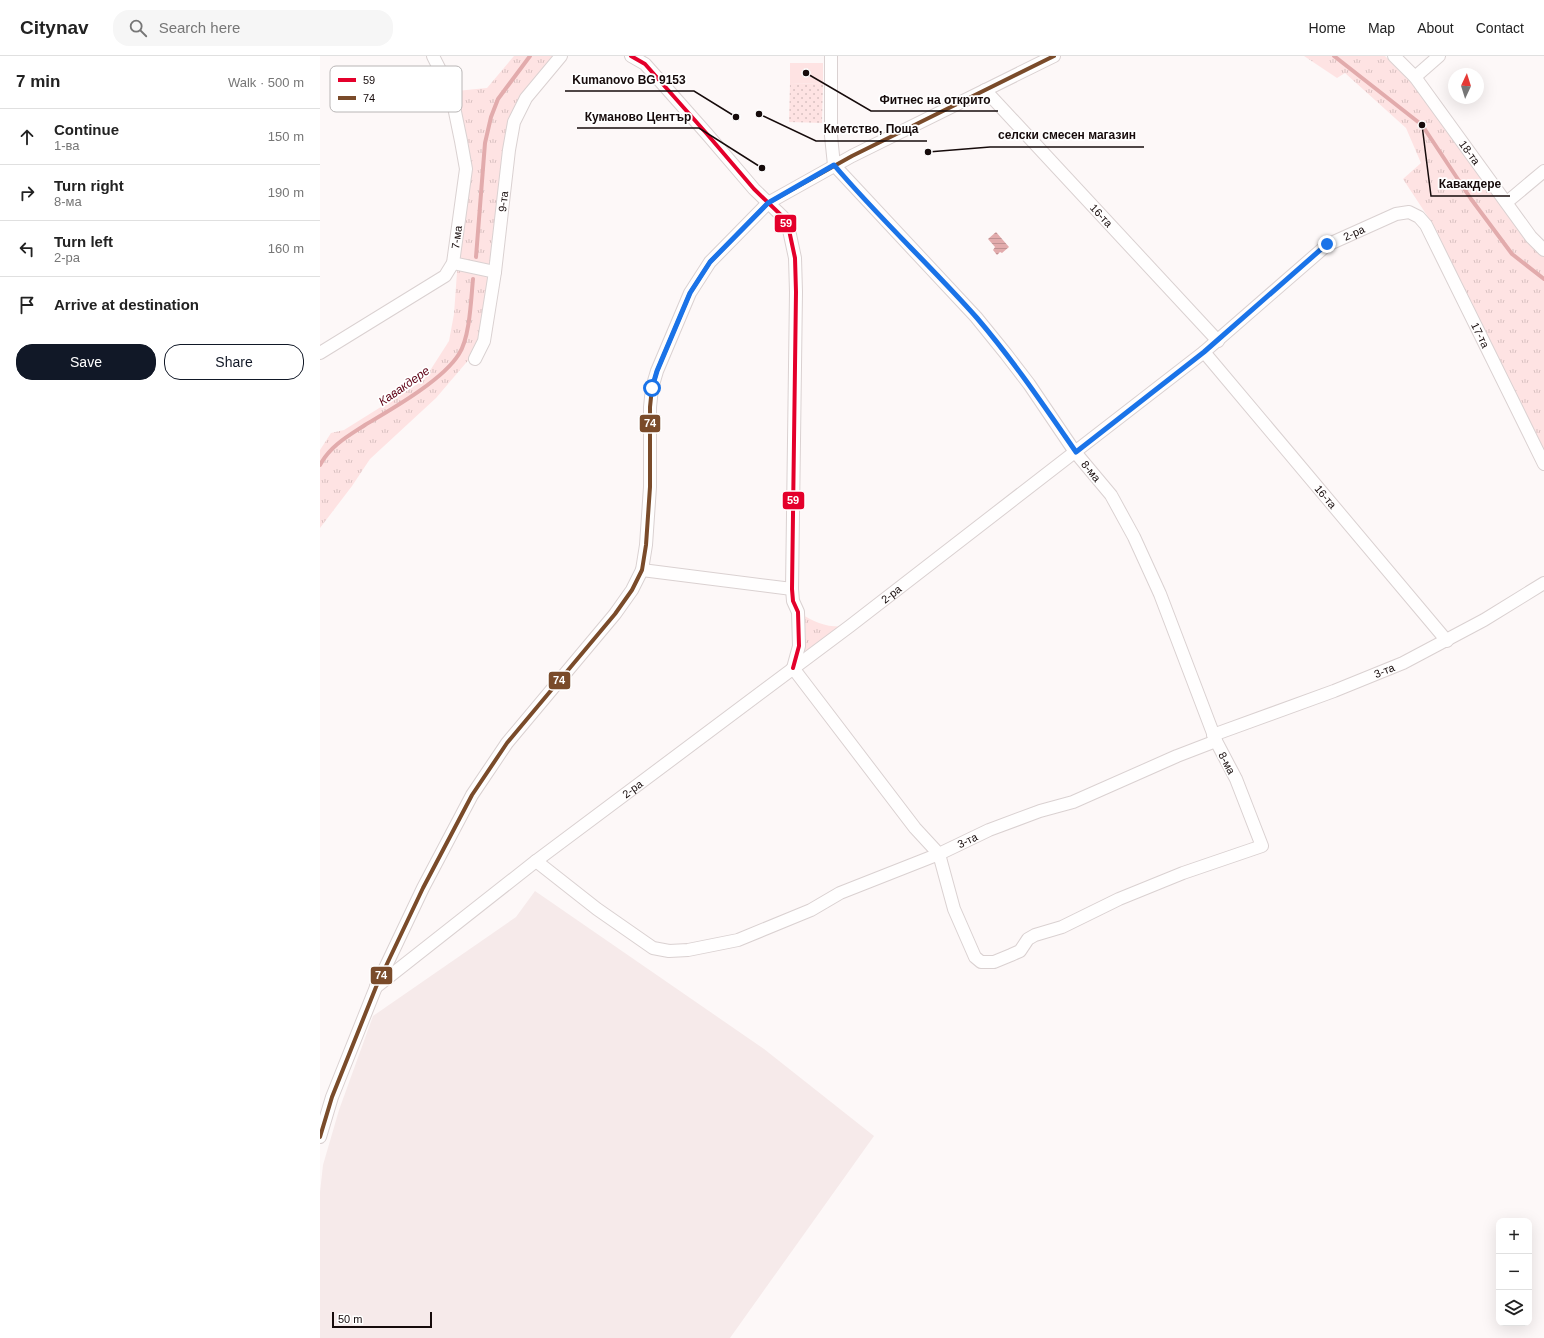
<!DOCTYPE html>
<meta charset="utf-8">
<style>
:root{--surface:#fff;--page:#f6f6f6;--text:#222;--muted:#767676;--line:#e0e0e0;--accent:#111827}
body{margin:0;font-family:Helvetica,sans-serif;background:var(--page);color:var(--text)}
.controls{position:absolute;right:12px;bottom:12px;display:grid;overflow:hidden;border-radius:8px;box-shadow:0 4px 16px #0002}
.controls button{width:36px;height:36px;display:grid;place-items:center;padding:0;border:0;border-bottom:1px solid var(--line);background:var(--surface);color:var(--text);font:20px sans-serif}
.compass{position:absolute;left:1128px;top:12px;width:36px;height:36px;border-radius:50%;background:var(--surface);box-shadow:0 4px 16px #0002;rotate:4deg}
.scale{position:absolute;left:12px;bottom:10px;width:100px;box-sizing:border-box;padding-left:4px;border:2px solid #160b0b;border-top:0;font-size:11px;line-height:14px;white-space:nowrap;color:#160b0b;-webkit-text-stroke:3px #fff;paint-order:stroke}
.stop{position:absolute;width:12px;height:12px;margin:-9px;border:3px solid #1a73e8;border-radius:50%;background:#fff}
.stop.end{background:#1a73e8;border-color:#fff;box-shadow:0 1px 4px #0008}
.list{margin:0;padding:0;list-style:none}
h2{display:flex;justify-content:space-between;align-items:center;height:52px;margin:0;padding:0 16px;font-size:17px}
h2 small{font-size:13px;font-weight:400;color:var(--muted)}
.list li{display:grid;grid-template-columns:26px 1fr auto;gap:12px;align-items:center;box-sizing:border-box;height:56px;padding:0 16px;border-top:1px solid var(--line)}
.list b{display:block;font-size:15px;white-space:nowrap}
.list p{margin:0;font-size:13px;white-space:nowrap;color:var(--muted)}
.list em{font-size:13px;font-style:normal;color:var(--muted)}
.actions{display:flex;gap:8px;padding:12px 16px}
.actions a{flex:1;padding:9px 0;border:1px solid var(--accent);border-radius:16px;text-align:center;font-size:14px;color:var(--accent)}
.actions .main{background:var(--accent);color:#fff}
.icon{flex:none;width:22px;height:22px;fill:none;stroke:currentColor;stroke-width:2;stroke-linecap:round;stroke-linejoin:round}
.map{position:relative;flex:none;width:1224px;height:1282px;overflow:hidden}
header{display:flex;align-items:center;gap:24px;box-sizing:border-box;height:56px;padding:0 20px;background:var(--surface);border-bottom:1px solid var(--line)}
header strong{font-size:19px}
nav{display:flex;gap:22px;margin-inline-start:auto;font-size:14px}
.search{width:280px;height:36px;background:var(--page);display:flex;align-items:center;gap:10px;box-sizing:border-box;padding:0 14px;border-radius:16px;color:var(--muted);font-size:15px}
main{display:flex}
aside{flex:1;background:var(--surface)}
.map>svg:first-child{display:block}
.built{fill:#f6eaea}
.grass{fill:url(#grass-tufts)}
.park{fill:url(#park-dots)}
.pitch{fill:#fee3e3}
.water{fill:url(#water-rules)}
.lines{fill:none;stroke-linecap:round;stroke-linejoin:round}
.stream{stroke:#e2abac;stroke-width:4}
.street-casing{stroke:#dad1d1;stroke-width:14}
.street{stroke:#fffefe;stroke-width:12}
.bus-1-casing{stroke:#fff;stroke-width:7}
.bus-2-casing{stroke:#fff;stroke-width:7}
.bus-1{stroke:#e4002b;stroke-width:4}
.bus-2{stroke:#7a4b2a;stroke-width:4}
.route{stroke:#1a73e8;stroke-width:5}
.labels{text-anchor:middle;stroke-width:3.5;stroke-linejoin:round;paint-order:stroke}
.street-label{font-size:11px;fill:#160b0b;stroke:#fff}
.water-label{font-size:12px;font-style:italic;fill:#5f0015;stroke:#fff}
.key{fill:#fff;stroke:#b9b6b6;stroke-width:1}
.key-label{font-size:11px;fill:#160b0b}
.leader{fill:none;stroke:#160b0b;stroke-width:1.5}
.callout-dot{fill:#160b0b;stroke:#fff;stroke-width:1.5}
.callout-label{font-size:12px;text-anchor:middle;font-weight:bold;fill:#160b0b;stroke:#fff;stroke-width:3.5;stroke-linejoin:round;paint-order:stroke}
.line-badge{stroke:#fff;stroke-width:1.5}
.badge-label{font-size:11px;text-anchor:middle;font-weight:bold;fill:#fff}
</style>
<header>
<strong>Citynav</strong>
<div class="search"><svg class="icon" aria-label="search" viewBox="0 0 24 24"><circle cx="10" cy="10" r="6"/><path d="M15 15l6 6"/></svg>Search here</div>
<nav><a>Home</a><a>Map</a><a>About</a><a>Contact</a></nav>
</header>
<main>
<aside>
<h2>7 min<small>Walk · 500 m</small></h2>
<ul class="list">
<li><svg class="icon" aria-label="ahead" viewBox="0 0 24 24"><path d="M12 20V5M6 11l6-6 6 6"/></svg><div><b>Continue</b><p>1-ва</p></div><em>150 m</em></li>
<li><svg class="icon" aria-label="right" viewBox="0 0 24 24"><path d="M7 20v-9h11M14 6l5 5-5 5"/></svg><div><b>Turn right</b><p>8-ма</p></div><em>190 m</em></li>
<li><svg class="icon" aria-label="left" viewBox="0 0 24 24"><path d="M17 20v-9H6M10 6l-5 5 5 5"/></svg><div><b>Turn left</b><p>2-ра</p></div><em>160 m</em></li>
<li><svg class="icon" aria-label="arrive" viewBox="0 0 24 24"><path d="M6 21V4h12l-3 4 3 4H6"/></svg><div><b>Arrive at destination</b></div></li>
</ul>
<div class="actions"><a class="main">Save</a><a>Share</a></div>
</aside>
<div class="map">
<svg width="1224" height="1282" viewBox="0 0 1224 1282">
<defs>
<pattern id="grass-tufts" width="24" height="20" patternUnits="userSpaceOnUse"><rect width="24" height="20" fill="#fee3e3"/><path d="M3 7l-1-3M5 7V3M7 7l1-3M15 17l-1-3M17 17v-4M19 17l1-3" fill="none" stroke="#d9c1c1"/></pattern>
<pattern id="park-dots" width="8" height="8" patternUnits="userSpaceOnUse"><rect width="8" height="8" fill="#fee3e3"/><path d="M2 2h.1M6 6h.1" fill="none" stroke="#d9c1c1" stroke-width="1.8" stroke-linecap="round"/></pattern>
<pattern id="water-rules" width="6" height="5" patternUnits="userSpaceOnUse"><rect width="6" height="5" fill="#e2abac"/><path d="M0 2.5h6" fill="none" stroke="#c19293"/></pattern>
</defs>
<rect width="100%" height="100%" fill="#fdf8f8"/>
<polygon class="built" points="215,835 444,993 554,1080 410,1282 0,1282 0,1136 3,1109 19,1054 53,960 196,861"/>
<g class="grass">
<polygon points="194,0 234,0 196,48 187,70 184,88 174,183 160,283 151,301 116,342 50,403 32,430 0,472 0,394 11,377 24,374 104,324 129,285 134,258 137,216 144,161 147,88 136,35 167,32"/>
<polygon points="984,0 1065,0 1097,31 1224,199 1224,400 1110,164 1083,123 1101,107 1086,72 1025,17 1017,22"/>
<path d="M478,556C497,568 508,572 530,570L473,612Z"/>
</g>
<polygon class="park" points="470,27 503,28 502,67 469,66"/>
<polygon class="pitch" points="470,7 503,7 503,28 470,27"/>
<polygon class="water" points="676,176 689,191 682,197 680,196 677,199 673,194 675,191 668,183"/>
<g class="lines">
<g class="stream">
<polyline points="1014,0 1102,69 1151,143 1192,198 1224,223"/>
<polyline points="156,201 165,87 171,61 178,43 210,0"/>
<path d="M0,409C10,390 28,380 45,369C72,353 123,324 139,298C150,281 151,243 153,223"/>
</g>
<g class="street-casing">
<g id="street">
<polyline points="311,0 325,8 387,78 434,133 463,161 469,174 475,202 476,236 472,533 473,545 478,556 479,590 473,612"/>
<path id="s1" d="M1074,0L1095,21L1211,181L1224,194"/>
<polyline points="1095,21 1119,0"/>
<path id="s2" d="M665,34L898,285"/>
<polyline points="1187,146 1224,115"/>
<polyline points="133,207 175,216"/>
<path id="s3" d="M884,296L1127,585"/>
<path id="s4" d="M0,297L125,220L133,207L146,113L141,85L134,51L119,12L113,0"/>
<path id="s5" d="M155,303L164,285L175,216L189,94L194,66L206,42L241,0"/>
<polyline points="322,514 472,533"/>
<path id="s6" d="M473,612L595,772L619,798L669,774L720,755L753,746L857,700L896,685"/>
<path id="s7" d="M893,679L1014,635L1083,607L1164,564L1224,527"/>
<polyline points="216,805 277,853 333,892 349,895 368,894 418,884 491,854 520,837 619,798 634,853 655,901 661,906 674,906 691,899 700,895 708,883 715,879 742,871 799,843 863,817 942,790 916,723 896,685 840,538 814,481 791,439 755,396 709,328 686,298 656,261 514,109 511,80 511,0"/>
<path id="s8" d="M56,931L216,805L530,570L884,296L1007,189L1076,158L1089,156L1099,161L1106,169L1224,408"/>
<polyline points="0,1081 12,1041 56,931 103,832 152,739 187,687 295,558 312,534 322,514 326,489 330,431 330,351 332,332 337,315 370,237 390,206 448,147 532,100 734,0"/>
</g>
</g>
<use href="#street" class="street"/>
<g class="bus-1-casing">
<polyline id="bus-1" points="311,0 325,8 387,78 434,133 463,161 469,174 475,202 476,236 472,533 473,545 478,556 479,590 473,612"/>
</g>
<g class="bus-2-casing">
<polyline id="bus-2" points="0,1081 12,1041 56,931 103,832 152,739 187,687 295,558 312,534 322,514 326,489 330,431 330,351 332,332 337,315 370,237 390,206 448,147 532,100 734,0"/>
</g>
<use href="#bus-1" class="bus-1"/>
<use href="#bus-2" class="bus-2"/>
</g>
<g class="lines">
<path class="route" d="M332,332L337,315L370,237L390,206L448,147L514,109C559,162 611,210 657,262C693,304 724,350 756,396L884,296L1007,188"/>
</g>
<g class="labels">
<g class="street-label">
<text dy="4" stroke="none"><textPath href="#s1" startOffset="123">18-та</textPath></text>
<text dy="4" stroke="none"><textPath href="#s5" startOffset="161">9-та</textPath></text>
<text dy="4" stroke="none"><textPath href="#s2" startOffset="171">16-та</textPath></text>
<text dy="4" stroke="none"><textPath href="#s8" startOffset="1236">2-ра</textPath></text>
<text dy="4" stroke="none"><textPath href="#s4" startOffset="188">7-ма</textPath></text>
<text dy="4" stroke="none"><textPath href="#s8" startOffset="1440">17-та</textPath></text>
<text transform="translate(771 415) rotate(51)" y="4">8-ма</text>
<text dy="4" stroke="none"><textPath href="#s3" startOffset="189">16-та</textPath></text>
<text dy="4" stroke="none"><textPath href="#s8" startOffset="648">2-ра</textPath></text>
<text dy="4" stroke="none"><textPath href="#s7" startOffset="183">3-та</textPath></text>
<text transform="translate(907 707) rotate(62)" y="4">8-ма</text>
<text dy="4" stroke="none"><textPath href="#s8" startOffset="324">2-ра</textPath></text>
<text dy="4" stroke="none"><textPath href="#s6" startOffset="268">3-та</textPath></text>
</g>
<g class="water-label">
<text transform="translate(84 330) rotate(-35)" y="4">Кавакдере</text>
</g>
</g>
<rect x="10" y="10" width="132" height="46" rx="6" class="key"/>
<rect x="18" y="22" width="18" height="4" fill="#e4002b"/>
<rect x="18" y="40" width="18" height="4" fill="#7a4b2a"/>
<g class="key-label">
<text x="43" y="28">59</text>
<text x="43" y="46">74</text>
</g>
<path class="leader" d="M416 61L374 35H245M486 17L551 55H678M442 112L379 72H257M439 58L496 85H607M608 96L670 91H824M1102 69L1111 140H1190"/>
<g class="callout-dot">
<circle cx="416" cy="61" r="4"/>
<circle cx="486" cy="17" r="4"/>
<circle cx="442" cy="112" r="4"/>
<circle cx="439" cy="58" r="4"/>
<circle cx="608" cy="96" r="4"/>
<circle cx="1102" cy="69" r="4"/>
</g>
<g class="callout-label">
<text x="309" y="28">Kumanovo BG 9153</text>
<text x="615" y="48">Фитнес на открито</text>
<text x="318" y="65">Куманово Център</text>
<text x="551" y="77">Кметство, Поща</text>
<text x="747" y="83">селски смесен магазин</text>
<text x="1150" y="132">Кавакдере</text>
</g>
<g class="line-badge">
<rect x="454" y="158" width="23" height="19" rx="4" fill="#e4002b"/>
<rect x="319" y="358" width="22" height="19" rx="4" fill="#7a4b2a"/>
<rect x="462" y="435" width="23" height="19" rx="4" fill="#e4002b"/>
<rect x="228" y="615" width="23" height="19" rx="4" fill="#7a4b2a"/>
<rect x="50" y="910" width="23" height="19" rx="4" fill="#7a4b2a"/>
</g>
<g class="badge-label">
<text x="466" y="171">59</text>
<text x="330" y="371">74</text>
<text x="473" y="448">59</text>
<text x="239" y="628">74</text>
<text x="61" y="923">74</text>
</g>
</svg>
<div class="controls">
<button>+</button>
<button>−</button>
<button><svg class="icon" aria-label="layers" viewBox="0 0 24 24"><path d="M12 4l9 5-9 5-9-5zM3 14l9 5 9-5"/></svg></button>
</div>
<svg class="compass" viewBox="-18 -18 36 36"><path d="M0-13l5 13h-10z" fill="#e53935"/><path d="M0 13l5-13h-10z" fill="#767676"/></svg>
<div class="scale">50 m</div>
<div class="stop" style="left:332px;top:332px"></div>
<div class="stop end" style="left:1007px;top:188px"></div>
</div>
</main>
